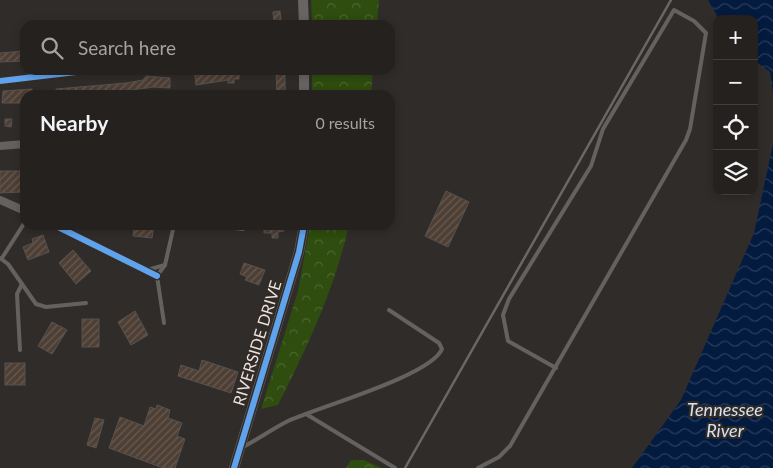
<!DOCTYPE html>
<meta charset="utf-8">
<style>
:root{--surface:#24211f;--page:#302e2c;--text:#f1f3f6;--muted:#a3a3a4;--line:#413e3d}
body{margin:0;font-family:Lato,sans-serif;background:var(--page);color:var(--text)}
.controls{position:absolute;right:15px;top:15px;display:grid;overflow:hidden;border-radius:10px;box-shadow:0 2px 8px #0003}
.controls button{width:45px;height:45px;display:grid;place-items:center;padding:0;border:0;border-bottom:1px solid var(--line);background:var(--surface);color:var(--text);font:25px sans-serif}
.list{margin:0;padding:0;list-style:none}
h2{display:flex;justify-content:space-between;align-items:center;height:65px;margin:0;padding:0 20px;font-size:21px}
h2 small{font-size:16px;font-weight:400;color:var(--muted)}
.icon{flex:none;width:28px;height:28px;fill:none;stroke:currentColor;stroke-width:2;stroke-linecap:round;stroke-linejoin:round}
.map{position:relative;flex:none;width:773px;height:468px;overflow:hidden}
.search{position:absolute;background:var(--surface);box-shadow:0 2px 8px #0003;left:20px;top:20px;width:375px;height:55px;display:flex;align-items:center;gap:12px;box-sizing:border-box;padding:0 18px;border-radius:15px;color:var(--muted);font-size:19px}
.panel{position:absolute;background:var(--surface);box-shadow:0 2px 8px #0003;left:20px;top:90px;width:375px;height:140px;border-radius:15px}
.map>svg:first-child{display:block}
.forest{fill:url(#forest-crowns)}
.water{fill:url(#water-waves)}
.building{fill:url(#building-hatch);stroke:#565250}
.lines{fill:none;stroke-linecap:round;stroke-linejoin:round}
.lane{stroke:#646260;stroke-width:4}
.street{stroke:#646260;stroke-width:8}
.secondary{stroke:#676463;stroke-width:10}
.rail{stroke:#696865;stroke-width:2.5}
.cycleway-casing{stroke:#332b26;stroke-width:9}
.cycleway{stroke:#60a3ed;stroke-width:6}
.labels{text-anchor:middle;stroke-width:4;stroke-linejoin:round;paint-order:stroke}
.street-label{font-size:16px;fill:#ebe5e2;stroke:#332b26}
.water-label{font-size:18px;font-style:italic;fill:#d4e1f2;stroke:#332b26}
</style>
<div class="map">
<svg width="773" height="468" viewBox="0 0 773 468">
<defs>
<pattern id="forest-crowns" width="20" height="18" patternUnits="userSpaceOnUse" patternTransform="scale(1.25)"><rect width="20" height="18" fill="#2e4d0e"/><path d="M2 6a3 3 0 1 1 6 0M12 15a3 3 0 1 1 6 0" fill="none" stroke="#4c6631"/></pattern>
<pattern id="water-waves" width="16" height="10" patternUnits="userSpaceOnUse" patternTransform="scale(1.25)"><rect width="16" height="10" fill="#041b40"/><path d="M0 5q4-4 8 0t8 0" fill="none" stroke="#293c5b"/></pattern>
<pattern id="building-hatch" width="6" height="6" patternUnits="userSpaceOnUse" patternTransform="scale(1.25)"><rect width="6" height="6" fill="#4e3f35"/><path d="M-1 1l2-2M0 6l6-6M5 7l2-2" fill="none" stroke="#685b52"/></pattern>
</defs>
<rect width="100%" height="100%" fill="#302c29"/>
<g class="forest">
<polygon points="311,0 379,0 377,25 312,25"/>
<polygon points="312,70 373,70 371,95 312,95"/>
<path d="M310,225H349C335,288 307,348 278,405L261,409L298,291Z"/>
<polygon points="351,460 364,460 382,468 346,468"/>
</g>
<g class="water">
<polygon points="708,0 773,0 773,93 770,72 754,60 754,19 719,19"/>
<polygon points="773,144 773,468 632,468 681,400 754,233"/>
</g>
<g class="building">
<polygon points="280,11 281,21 274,22 273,12"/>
<polygon points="24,51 25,61 0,62 0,53"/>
<polygon points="228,70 239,70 239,79 234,79 234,83 228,83 228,80 196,85 195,75"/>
<polygon points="276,70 285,70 285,95 277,95"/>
<polygon points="146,76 170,78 170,88 154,87 100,94 56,95 56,89 126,83 143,80"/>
<polygon points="32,89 32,95 25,95 25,103 2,103 3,91"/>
<polygon points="5,119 12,119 11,127 5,126"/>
<polygon points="0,171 20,171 20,174 25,174 25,182 21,182 21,192 0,193"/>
<polygon points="446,191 469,202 448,247 425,236"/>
<polygon points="134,225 154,225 152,238 133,236"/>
<polygon points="264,225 284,225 284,231 278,232 278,238 272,238 272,233 264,233"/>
<polygon points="43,235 49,252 28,260 23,247 33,243 32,239"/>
<polygon points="73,250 91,271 76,284 59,263"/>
<polygon points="244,263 265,270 259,285 245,280 247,277 240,274"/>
<polygon points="135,311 148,335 131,345 118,322"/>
<rect x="82" y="319" width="17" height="28"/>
<polygon points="52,322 67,330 52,354 38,346"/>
<polygon points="202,360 238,372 231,393 178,376 181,365 199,371"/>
<rect x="5" y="363" width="20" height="22"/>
<polygon points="157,405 170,410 168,418 182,423 177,436 185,439 175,468 163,468 109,448 120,417 144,426 150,407 156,409"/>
<polygon points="95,418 104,420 96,448 87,445"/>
</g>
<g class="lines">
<g class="lane">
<polyline points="209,225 243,229 246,225"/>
<polyline points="0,258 8,264 36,304 46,307 86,303"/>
<polyline points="2,258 25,222"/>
<polyline points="147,270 165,265"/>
<polyline points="164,323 157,276 165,265 174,225"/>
<polyline points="20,350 17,294 22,284"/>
<polyline points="306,414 395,468"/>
<path d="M241,448C257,440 272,429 288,421C318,407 431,376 442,349L439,343L389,310"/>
<polyline points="478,468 499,457 510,446 686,140 690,129 706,33 694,21 674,10 603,129 591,166 509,299 503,315 508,341 556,368"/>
</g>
<g class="street">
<polyline points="0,81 93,70"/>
<polyline points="0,146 25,144"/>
<polyline points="0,200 25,211"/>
<polyline points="54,225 157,276"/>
</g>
<g class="secondary">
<polyline points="303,0 304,25"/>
<polyline points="304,70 304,95"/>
<polyline points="234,468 299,252 304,225"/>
</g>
<polyline class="rail" points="405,468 671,0"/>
<g class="cycleway-casing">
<g id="cycleway">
<polyline points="0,81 93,70"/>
<polyline points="54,225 157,276"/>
<polyline points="234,468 299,252 304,225"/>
</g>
</g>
<use href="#cycleway" class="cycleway"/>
</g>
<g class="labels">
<g class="street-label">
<text transform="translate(257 343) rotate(-73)" y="6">RIVERSIDE DRIVE</text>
</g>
<g class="water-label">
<text x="725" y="416">Tennessee<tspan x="725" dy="21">River</tspan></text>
</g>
</g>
</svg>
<div class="controls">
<button>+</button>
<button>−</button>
<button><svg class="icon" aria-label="locate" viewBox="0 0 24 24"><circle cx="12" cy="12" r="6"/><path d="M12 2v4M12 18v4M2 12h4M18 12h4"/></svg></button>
<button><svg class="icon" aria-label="layers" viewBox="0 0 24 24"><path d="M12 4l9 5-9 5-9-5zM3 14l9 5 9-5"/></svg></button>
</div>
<div class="search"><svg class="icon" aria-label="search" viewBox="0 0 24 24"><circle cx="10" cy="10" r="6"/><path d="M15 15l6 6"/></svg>Search here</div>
<section class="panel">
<h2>Nearby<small>0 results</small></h2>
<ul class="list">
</ul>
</section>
</div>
